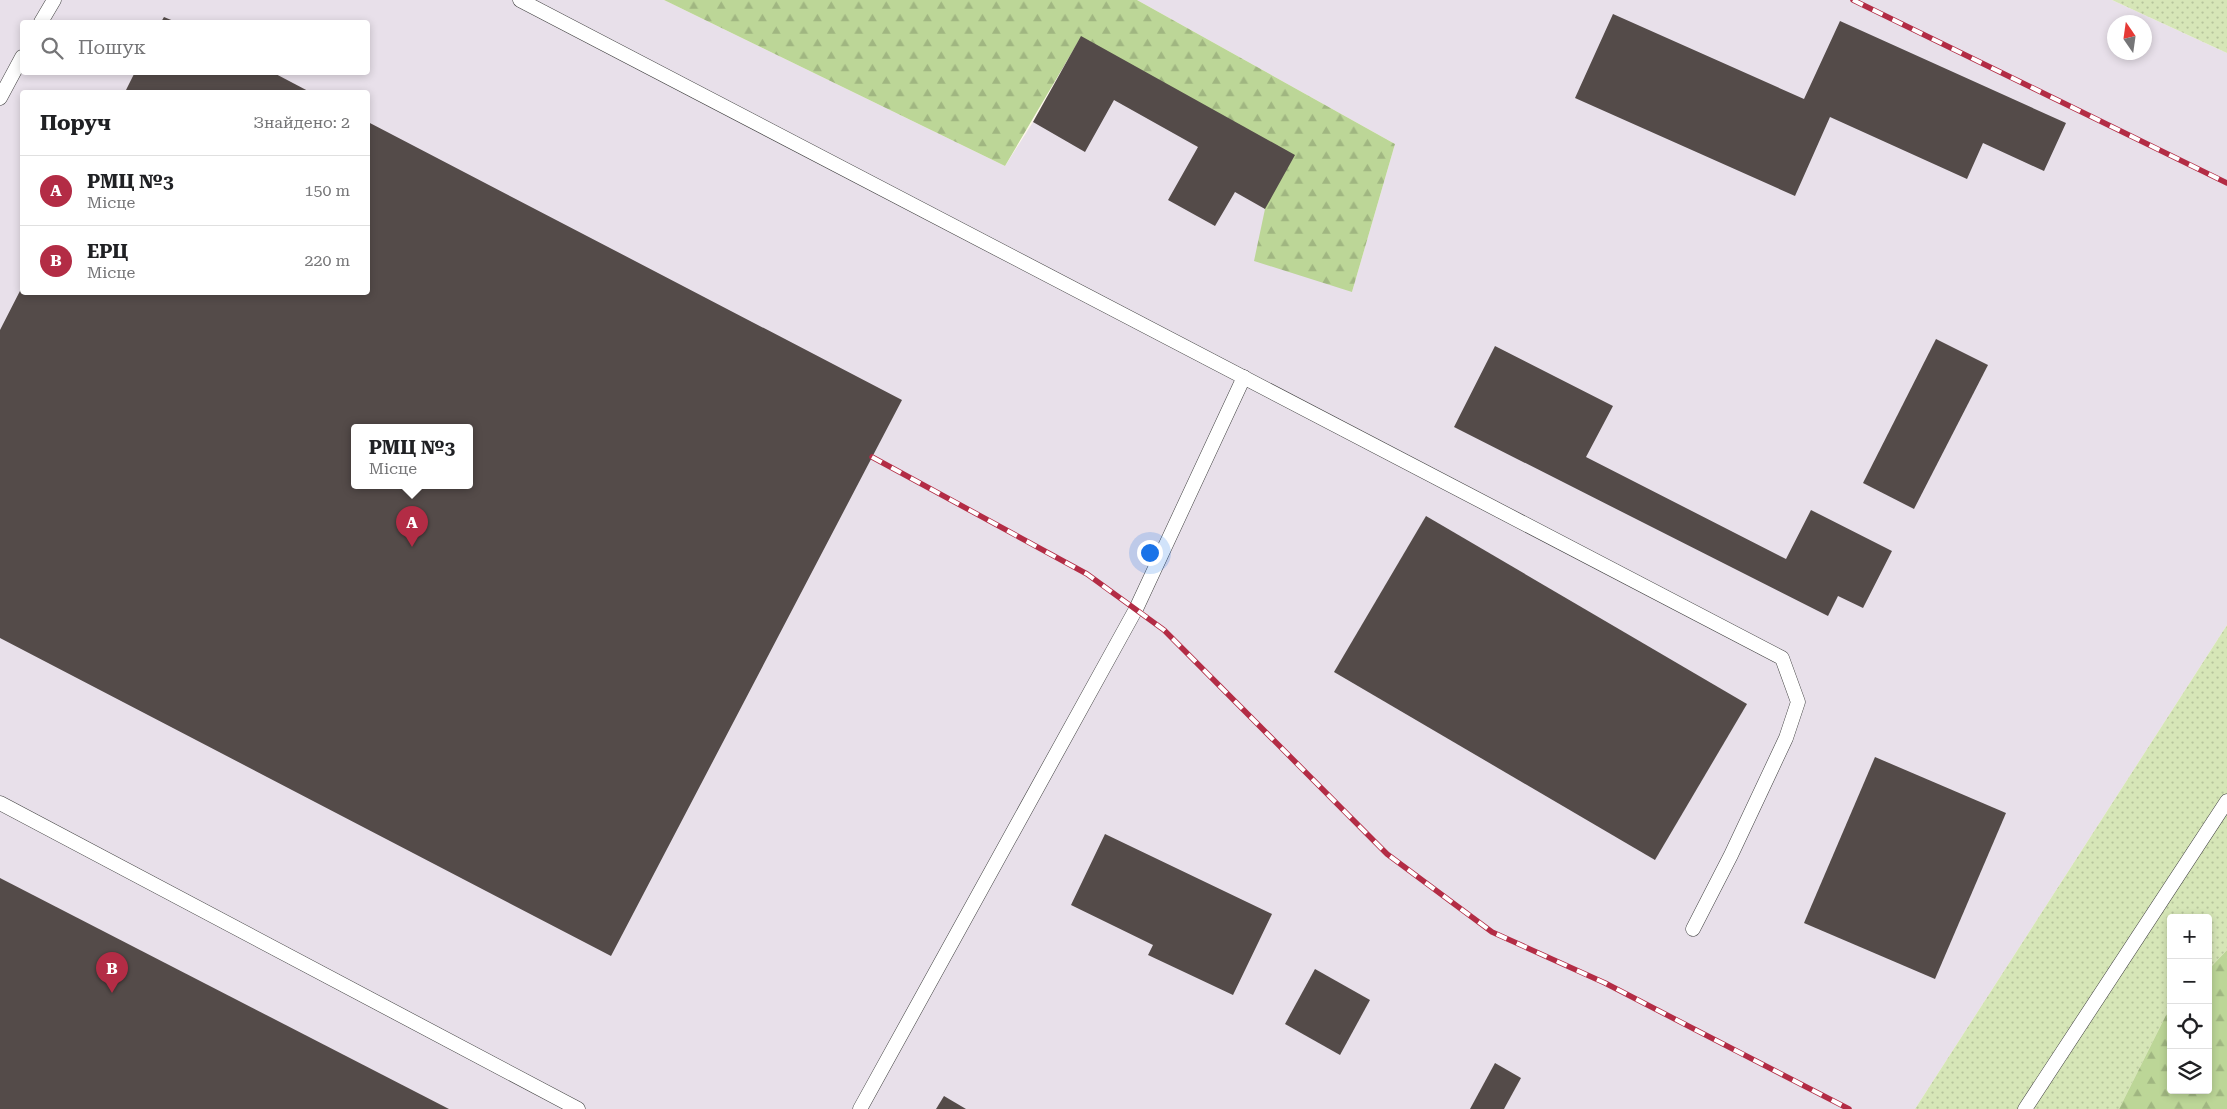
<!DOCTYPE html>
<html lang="uk">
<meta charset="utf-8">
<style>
:root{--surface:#fff;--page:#f6f6f6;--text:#202124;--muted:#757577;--line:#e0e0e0;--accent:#b32c45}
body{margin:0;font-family:"Roboto Serif",serif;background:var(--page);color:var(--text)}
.controls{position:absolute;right:15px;bottom:15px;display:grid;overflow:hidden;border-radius:5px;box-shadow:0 2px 8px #0003}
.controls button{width:45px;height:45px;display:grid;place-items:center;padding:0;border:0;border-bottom:1px solid var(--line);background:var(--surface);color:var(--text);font:25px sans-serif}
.compass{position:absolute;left:2107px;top:15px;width:45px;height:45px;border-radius:50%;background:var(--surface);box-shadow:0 2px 8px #0003;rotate:347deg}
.you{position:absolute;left:1149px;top:552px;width:18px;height:18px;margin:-12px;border:4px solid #fff;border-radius:50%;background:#1a73e8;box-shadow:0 0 0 8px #1a73e833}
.badge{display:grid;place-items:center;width:32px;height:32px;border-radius:50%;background:var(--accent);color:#fff;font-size:16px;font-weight:700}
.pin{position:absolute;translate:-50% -41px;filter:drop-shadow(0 1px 2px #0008)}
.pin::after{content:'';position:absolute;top:26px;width:18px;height:15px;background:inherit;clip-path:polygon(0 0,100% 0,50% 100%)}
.popup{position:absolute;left:351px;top:424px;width:122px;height:65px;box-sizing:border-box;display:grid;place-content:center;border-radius:5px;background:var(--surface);filter:drop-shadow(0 1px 4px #0005);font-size:16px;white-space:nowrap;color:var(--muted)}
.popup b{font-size:19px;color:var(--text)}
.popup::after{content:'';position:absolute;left:50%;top:100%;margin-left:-10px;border:10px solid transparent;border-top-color:var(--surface)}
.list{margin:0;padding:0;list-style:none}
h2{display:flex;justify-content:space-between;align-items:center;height:65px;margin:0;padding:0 20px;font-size:21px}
h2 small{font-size:16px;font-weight:400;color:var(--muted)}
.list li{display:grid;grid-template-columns:32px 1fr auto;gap:15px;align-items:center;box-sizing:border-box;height:70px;padding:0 20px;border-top:1px solid var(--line)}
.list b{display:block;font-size:19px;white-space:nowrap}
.list p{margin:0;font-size:16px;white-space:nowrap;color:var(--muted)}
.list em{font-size:16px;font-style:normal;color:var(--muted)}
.icon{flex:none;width:28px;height:28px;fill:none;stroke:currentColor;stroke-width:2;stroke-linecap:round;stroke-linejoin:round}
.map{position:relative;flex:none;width:2227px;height:1109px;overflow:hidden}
.search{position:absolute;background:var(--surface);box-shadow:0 2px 8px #0003;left:20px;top:20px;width:350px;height:55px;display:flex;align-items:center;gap:12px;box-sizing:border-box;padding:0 18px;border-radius:5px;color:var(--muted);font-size:19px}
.panel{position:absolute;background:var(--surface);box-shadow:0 2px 8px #0003;left:20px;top:90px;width:350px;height:205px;border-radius:5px}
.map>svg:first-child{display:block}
.industrial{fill:#e8e0ea;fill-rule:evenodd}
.grass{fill:url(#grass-dots)}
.forest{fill:url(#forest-firs)}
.building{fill:#544b49;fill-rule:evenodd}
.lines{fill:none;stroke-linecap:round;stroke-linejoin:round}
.lane-casing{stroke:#3f3f3f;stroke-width:15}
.lane{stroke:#fff;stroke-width:14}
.rail-casing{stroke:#b32c45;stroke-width:5.5}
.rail{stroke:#fff;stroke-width:4;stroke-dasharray:11;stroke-linecap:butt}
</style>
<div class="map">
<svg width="2227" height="1109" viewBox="0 0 2227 1109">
<defs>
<pattern id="grass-dots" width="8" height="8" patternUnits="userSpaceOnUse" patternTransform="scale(1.25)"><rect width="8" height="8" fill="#d6e6b7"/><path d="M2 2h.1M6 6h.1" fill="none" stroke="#b6c49c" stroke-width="1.8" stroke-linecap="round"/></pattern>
<pattern id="forest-firs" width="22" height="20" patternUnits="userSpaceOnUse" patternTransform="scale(1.25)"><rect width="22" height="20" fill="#bcd697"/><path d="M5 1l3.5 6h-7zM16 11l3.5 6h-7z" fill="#a0b681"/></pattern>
</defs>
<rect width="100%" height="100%" fill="#fef8eb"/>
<path class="industrial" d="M0,0H664L1005,166L1033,122L1081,36L1295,155L1352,292L1395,144L1137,0H2112L2227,53V625L1915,1109H0ZM22,22H368V72H22ZM2114,22H2144V52H2114ZM22,92H368V292H22ZM354,428H470V486H354Z"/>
<g class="grass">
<polygon points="2112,0 2227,0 2227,53"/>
<polygon points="2227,625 2227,950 2208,970 2208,918 2171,918 2171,1009 2166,1015 2119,1109 1915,1109"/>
</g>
<g class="forest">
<polygon points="664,0 1137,0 1395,144 1352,292 1254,261 1265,209 1081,37 1005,166"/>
<polygon points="2227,950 2227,1109 2119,1109 2166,1015 2171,1009 2171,1090 2208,1090 2208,970"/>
</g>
<g class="building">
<polygon points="1613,14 1804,99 1840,21 2066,123 2044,171 1983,143 1967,179 1830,117 1795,196 1575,98"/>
<polygon points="164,17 176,22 161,22"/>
<polygon points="1081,36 1295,155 1265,209 1235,192 1215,226 1168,200 1198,147 1114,100 1085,152 1033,122"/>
<polygon points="135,72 272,72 310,92 125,92"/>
<path d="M368,122L902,400L611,956L0,638V330L22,287V292H368ZM354,428H470V486H354Z"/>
<polygon points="1936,339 1988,365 1914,509 1863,483"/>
<polygon points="1495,346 1613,406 1586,457 1786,559 1811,510 1892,551 1863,608 1838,596 1828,616 1454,427"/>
<polygon points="1426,516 1747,704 1655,860 1334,672"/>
<polygon points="1875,757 2006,813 1935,979 1804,923"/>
<polygon points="1105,834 1272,914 1233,995 1148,955 1153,945 1071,905"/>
<polygon points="0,878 449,1109 0,1109"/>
<polygon points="1315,969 1370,1000 1340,1055 1285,1024"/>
<polygon points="1495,1063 1521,1078 1504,1109 1470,1109"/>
<polygon points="944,1096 966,1109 936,1109"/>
</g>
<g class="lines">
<g class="lane-casing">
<g id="lane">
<polyline points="520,0 1782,658 1798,702 1786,738 1731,855 1693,929"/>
<polyline points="41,22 54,0"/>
<polyline points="0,98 22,57"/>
<polyline points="0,803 578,1109"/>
<polyline points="860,1109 1136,609 1244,377"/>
<polyline points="2025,1109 2227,801"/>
</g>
</g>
<use href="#lane" class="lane"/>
<g class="rail-casing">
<g id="rail">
<polyline points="1853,0 2227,183"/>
<polyline points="872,457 1087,574 1164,630 1387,854 1492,932 1605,983 1849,1109"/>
</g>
</g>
<use href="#rail" class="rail"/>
</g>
</svg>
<div class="controls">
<button>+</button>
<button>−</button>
<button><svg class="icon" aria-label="locate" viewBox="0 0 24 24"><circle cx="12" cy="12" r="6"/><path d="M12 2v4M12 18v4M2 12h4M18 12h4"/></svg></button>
<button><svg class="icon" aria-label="layers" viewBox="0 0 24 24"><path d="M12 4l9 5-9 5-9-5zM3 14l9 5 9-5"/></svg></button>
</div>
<svg class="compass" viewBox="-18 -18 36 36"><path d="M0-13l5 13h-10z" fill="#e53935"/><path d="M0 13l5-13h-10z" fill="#757577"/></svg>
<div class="you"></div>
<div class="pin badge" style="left:412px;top:547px">A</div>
<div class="popup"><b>РМЦ №3</b>Місце</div>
<div class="pin badge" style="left:112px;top:993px">B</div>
<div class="search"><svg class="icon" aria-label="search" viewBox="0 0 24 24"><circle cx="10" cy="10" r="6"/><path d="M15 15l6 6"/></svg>Пошук</div>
<section class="panel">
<h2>Поруч<small>Знайдено: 2</small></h2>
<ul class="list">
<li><span class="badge">A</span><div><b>РМЦ №3</b><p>Місце</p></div><em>150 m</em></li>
<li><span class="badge">B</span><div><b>ЕРЦ</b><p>Місце</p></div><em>220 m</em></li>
</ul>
</section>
</div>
